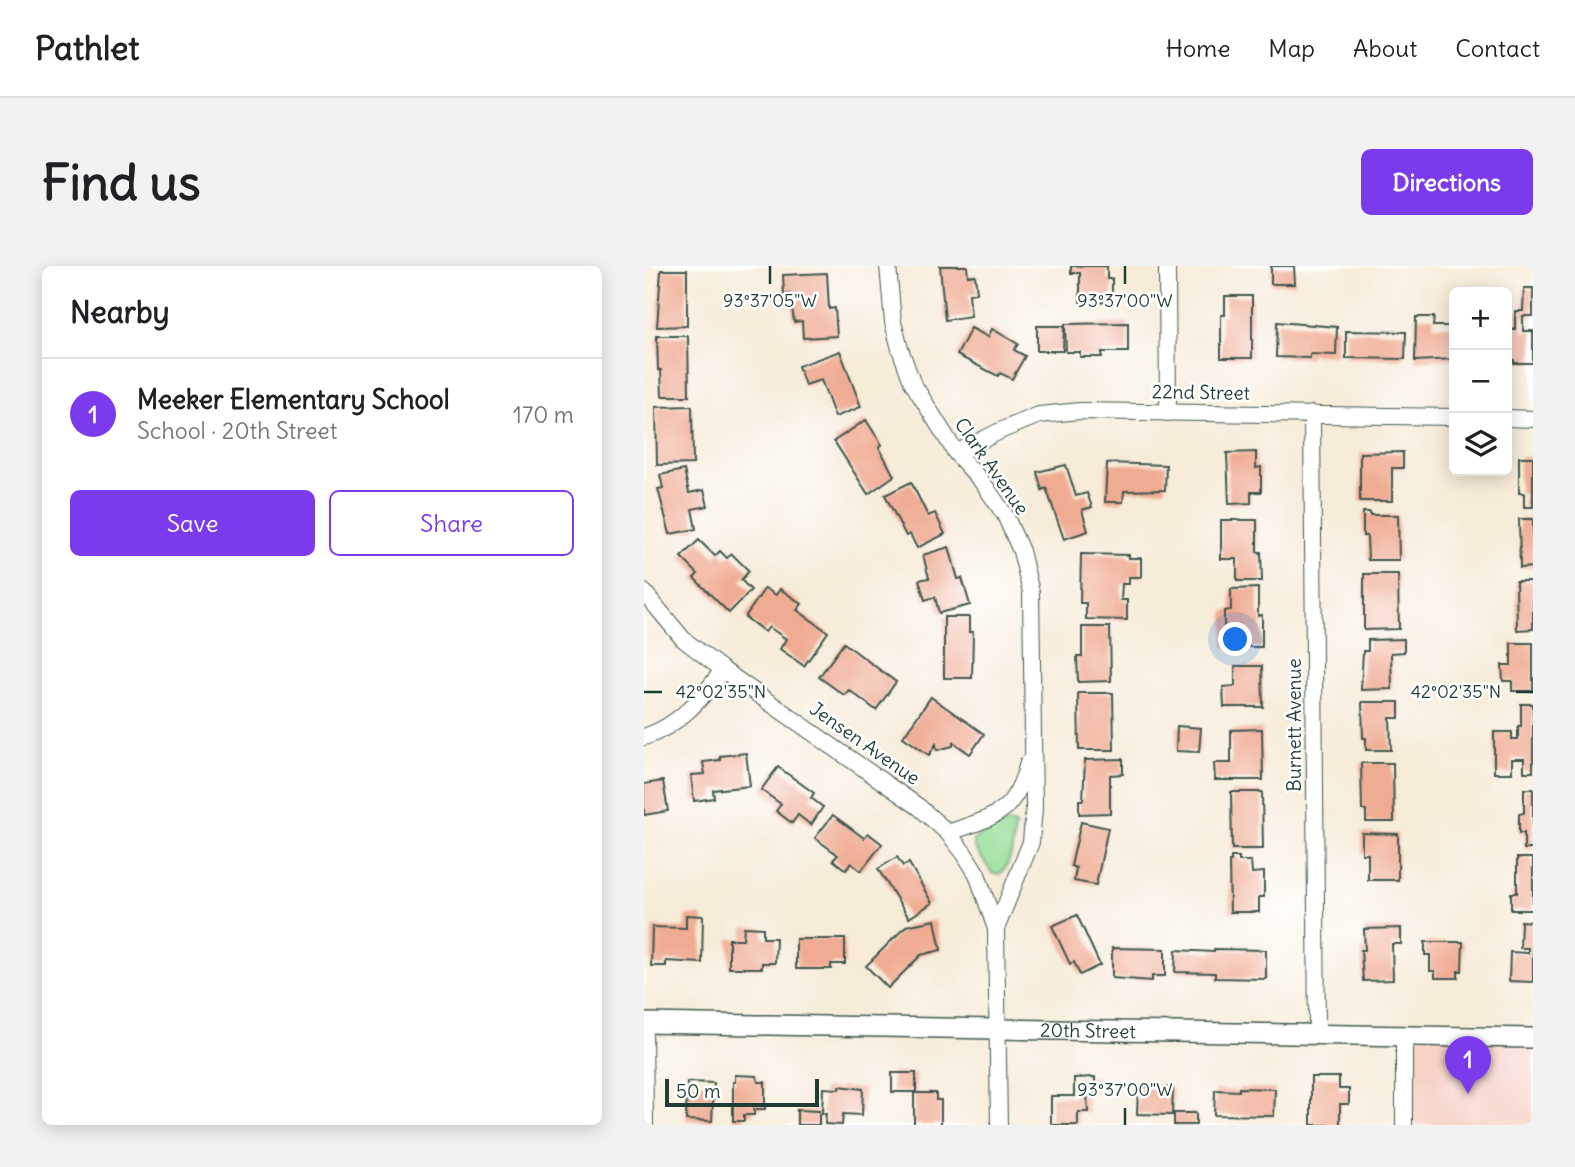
<!DOCTYPE html>
<meta charset="utf-8">
<style>
:root{--surface:#fff;--page:#f2f2f2;--text:#202124;--muted:#757577;--line:#e0e0e0;--accent:#7c3aed}
body{margin:0;font-family:Delius,sans-serif;background:var(--page);color:var(--text)}
.controls{position:absolute;right:21px;top:21px;display:grid;overflow:hidden;border-radius:10px;box-shadow:0 4px 18px #0003}
.controls button{width:63px;height:63px;display:grid;place-items:center;padding:0;border:0;border-bottom:2px solid var(--line);background:var(--surface);color:var(--text);font:35px sans-serif}
.scale{position:absolute;left:21px;bottom:18px;width:154px;box-sizing:border-box;padding-left:7px;border:4px solid #1f3d34;border-top:0;font-size:19px;line-height:24px;white-space:nowrap;color:#1f3d34;-webkit-text-stroke:5px #fff;paint-order:stroke}
.you{position:absolute;left:592px;top:374px;width:24px;height:24px;margin:-18px;border:5px solid #fff;border-radius:50%;background:#1a73e8;box-shadow:0 0 0 10px #1a73e833}
.badge{display:grid;place-items:center;width:46px;height:46px;border-radius:50%;background:var(--accent);color:#fff;font-size:23px;font-weight:700}
.pin{position:absolute;translate:-50% -58px;filter:drop-shadow(0 2px 4px #0008)}
.pin::after{content:'';position:absolute;top:37px;width:24px;height:21px;background:inherit;clip-path:polygon(0 0,100% 0,50% 100%)}
.list{margin:0;padding:0;list-style:none}
h2{display:flex;justify-content:space-between;align-items:center;height:91px;margin:0;padding:0 28px;font-size:30px}
h2 small{font-size:23px;font-weight:400;color:var(--muted)}
.list li{display:grid;grid-template-columns:46px 1fr auto;gap:21px;align-items:center;box-sizing:border-box;height:112px;padding:0 28px;border-top:2px solid var(--line)}
.list b{display:block;font-size:26px;white-space:nowrap}
.list p{margin:0;font-size:23px;white-space:nowrap;color:var(--muted)}
.list em{font-size:23px;font-style:normal;color:var(--muted)}
.actions{display:flex;gap:14px;padding:21px 28px}
.actions a{flex:1;padding:16px 0;border:2px solid var(--accent);border-radius:10px;text-align:center;font-size:24px;color:var(--accent)}
.actions .main{background:var(--accent);color:#fff}
.icon{flex:none;width:38px;height:38px;fill:none;stroke:currentColor;stroke-width:2;stroke-linecap:round;stroke-linejoin:round}
.map{position:relative;flex:none;width:889px;height:859px;overflow:hidden;border-radius:10px}
header{display:flex;align-items:center;gap:42px;box-sizing:border-box;height:98px;padding:0 35px;background:var(--surface);border-bottom:2px solid var(--line)}
header strong{font-size:33px}
nav{display:flex;gap:38px;margin-inline-start:auto;font-size:24px}
.intro{display:flex;align-items:center;justify-content:space-between;box-sizing:border-box;height:168px;padding:0 42px}
h1{margin:0;font-size:49px}
.button{padding:18px 32px;border-radius:10px;background:var(--accent);color:#fff;font-size:24px;font-weight:700}
main{display:flex;gap:42px;padding:0 42px}
aside{flex:1;background:var(--surface);border-radius:10px;box-shadow:0 4px 18px #0003}
.map>svg:first-child{display:block}
.built{fill:#f6d1c6}
.green{fill:#96de98;stroke:#5a8e66;stroke-width:2}
.building{fill:#f0ab93}
.lines{fill:none;stroke-linecap:round;stroke-linejoin:round}
.minor-casing{stroke:#3f574d;stroke-width:18}
.tertiary-casing{stroke:#3f574d;stroke-width:22}
.minor{stroke:#fff;stroke-width:16}
.tertiary{stroke:#fff;stroke-width:19}
.ticks{fill:none;stroke:#1f3d34;stroke-width:2.5}
.labels{text-anchor:middle;stroke-width:5;stroke-linejoin:round;paint-order:stroke}
.street-label{font-size:19px;fill:#1f3d34;stroke:#fff}
.ticks-label{font-size:18px;text-anchor:middle;fill:#1f3d34;stroke:#fff;stroke-width:5;stroke-linejoin:round;paint-order:stroke}
</style>
<header>
<strong>Pathlet</strong>
<nav><a>Home</a><a>Map</a><a>About</a><a>Contact</a></nav>
</header>
<div class="intro"><h1>Find us</h1><a class="button">Directions</a></div>
<main>
<aside>
<h2>Nearby<small></small></h2>
<ul class="list">
<li><span class="badge">1</span><div><b>Meeker Elementary School</b><p>School · 20th Street</p></div><em>170 m</em></li>
</ul>
<div class="actions"><a class="main">Save</a><a>Share</a></div>
</aside>
<div class="map">
<svg width="889" height="859" viewBox="0 0 889 859">
<rect width="100%" height="100%" fill="#fff"/>
<filter id="ink" filterUnits="userSpaceOnUse"><feTurbulence type="fractalNoise" baseFrequency=".0143" numOctaves="2"/><feDisplacementMap in="SourceGraphic" scale="14" xChannelSelector="R" yChannelSelector="G"/><feConvolveMatrix kernelMatrix="1 2 1 2 8 2 1 2 1" color-interpolation-filters="sRGB"/></filter>
<filter id="wash" filterUnits="userSpaceOnUse"><feTurbulence type="fractalNoise" baseFrequency=".00686" numOctaves="4" result="noise"/><feDisplacementMap in="SourceGraphic" scale="28" xChannelSelector="R" yChannelSelector="G"/><feGaussianBlur stdDeviation="1.57" result="paint"/><feColorMatrix in="noise" values="0 0 0 0 0 0 0 0 0 0 0 0 0 0 0 0 0 1.4 0 .05"/><feComposite in="paint" operator="in"/></filter>
<g filter="url(#wash)">
<rect width="100%" height="100%" fill="#f6ecd8"/>
<polygon class="built" points="760,770 889,772 889,859 760,859"/>
<path class="green" d="M363,557L371,559C369,575 369,598 355,608H349L330,581V573Z"/>
<g id="blocks">
<g class="building">
<polygon points="296,0 323,0 324,10 331,9 333,27 325,28 327,50 301,54"/>
<polygon points="427,0 463,0 463,13 468,13 468,36 436,36 436,7 427,7"/>
<polygon points="627,0 650,0 651,18 627,18"/>
<polygon points="17,4 43,4 43,60 13,61"/>
<polygon points="183,7 185,43 191,42 193,70 159,72 158,55 150,56 146,28 140,29 139,9"/>
<polygon points="880,22 889,22 889,50 879,50 879,65 889,65 889,97 870,97 870,94 863,94 863,64 871,64 871,45 879,45"/>
<polygon points="581,30 608,30 608,92 577,92 577,49 581,49"/>
<polygon points="772,51 790,51 789,60 810,60 810,93 771,95"/>
<polygon points="633,56 693,61 692,89 666,88 666,92 632,91"/>
<polygon points="484,57 484,86 458,86 458,91 436,91 436,86 422,86 421,58"/>
<polygon points="393,60 420,60 419,85 393,85"/>
<polygon points="327,62 344,71 348,63 374,78 370,84 381,90 368,113 356,107 354,110 313,89"/>
<polygon points="702,65 762,66 761,93 702,92"/>
<polygon points="13,70 44,70 45,130 18,130 17,104 14,104"/>
<polygon points="196,85 217,141 191,151 177,114 161,119 154,100"/>
<polygon points="48,140 49,198 13,199 12,141"/>
<polygon points="222,154 238,179 235,181 250,210 224,228 190,175"/>
<polygon points="612,186 612,202 617,201 617,226 607,226 607,237 585,238 583,187"/>
<polygon points="759,186 759,202 748,202 748,235 716,235 716,187"/>
<polygon points="875,191 889,191 889,241 880,241 880,227 875,227"/>
<polygon points="463,197 522,199 521,224 480,225 479,236 461,236"/>
<polygon points="422,199 432,230 443,227 448,241 438,244 444,265 420,273 402,222 398,224 393,206"/>
<polygon points="40,204 45,227 60,224 64,240 48,243 52,263 26,268 14,223 19,222 16,209"/>
<polygon points="267,216 284,250 291,247 301,268 273,282 266,268 262,270 241,229"/>
<polygon points="719,246 726,246 726,249 754,249 755,294 724,294 723,270 719,270"/>
<polygon points="875,253 889,253 889,301 876,302"/>
<polygon points="577,254 613,254 613,286 617,286 618,315 593,315 593,293 577,293"/>
<polygon points="55,274 71,290 76,285 83,292 88,288 105,305 97,314 107,324 85,347 50,312 54,308 37,291"/>
<polygon points="305,281 314,313 318,312 326,339 295,347 291,331 281,334 275,314 285,312 279,289"/>
<polygon points="437,288 485,289 485,292 497,292 497,311 485,311 485,318 478,318 477,334 483,334 483,354 442,353 442,337 436,337"/>
<polygon points="720,308 754,308 755,363 720,364"/>
<polygon points="872,315 889,315 889,363 873,364"/>
<polygon points="121,322 132,329 136,323 158,338 153,344 184,366 160,400 136,383 142,373 125,361 121,366 101,351"/>
<polygon points="614,322 614,350 618,349 618,381 580,381 580,345 587,344 587,323"/>
<polygon points="300,351 325,351 325,366 329,366 328,412 300,412"/>
<polygon points="438,361 466,361 467,415 434,416 433,390 438,390"/>
<polygon points="760,373 760,386 747,387 748,423 717,424 719,385 724,385 724,374"/>
<polygon points="200,377 252,416 232,444 205,424 200,429 175,411"/>
<polygon points="867,377 889,377 889,425 868,425 868,415 859,415 858,399 867,399"/>
<polygon points="591,400 618,400 619,441 580,441 579,421 591,420"/>
<polygon points="434,427 469,427 470,484 435,484"/>
<polygon points="287,431 340,468 326,488 309,476 309,480 293,484 292,478 285,489 259,471"/>
<polygon points="718,436 755,436 755,452 746,452 747,484 722,484 722,472 719,472"/>
<polygon points="877,438 889,438 889,506 880,506 880,493 868,493 868,507 850,507 850,466 868,466 868,473 874,473 874,460 877,460"/>
<polygon points="533,460 557,462 555,486 532,485"/>
<polygon points="618,463 619,514 571,514 570,497 587,497 587,464"/>
<polygon points="102,487 106,520 69,524 70,532 50,535 47,509 61,508 59,496 76,494 76,490"/>
<polygon points="479,493 479,508 466,509 466,547 435,548 435,534 439,534 441,494"/>
<polygon points="717,497 749,497 750,556 722,556 722,544 718,544"/>
<polygon points="134,501 170,527 167,532 179,541 167,559 154,549 148,557 132,545 137,538 117,524"/>
<polygon points="19,515 24,545 0,549 0,518"/>
<polygon points="880,523 889,523 889,583 880,583 880,567 875,567 875,548 880,547"/>
<polygon points="587,526 618,526 619,583 588,583"/>
<polygon points="189,549 220,572 224,567 238,578 217,605 207,597 202,604 189,594 194,589 171,572"/>
<polygon points="437,556 464,562 452,619 430,615 432,602 427,600"/>
<polygon points="718,567 754,568 754,614 724,614 724,588 718,588"/>
<polygon points="253,591 259,600 265,597 288,637 265,652 234,603"/>
<polygon points="587,591 595,591 595,595 607,595 608,607 620,606 620,631 615,631 615,646 586,646 585,595 587,595"/>
<polygon points="873,592 889,592 889,644 867,644 867,627 873,627"/>
<polygon points="42,649 59,650 58,697 22,695 22,700 7,700 8,661 42,662"/>
<polygon points="433,649 456,699 436,709 430,696 426,698 408,660"/>
<polygon points="291,654 297,684 277,689 244,722 222,700 262,660"/>
<polygon points="877,655 889,656 889,716 865,715 866,686 884,687 884,682 876,682"/>
<polygon points="100,661 119,662 119,672 132,672 131,697 118,697 118,702 85,702 85,673 99,673"/>
<polygon points="757,662 757,678 748,678 749,714 719,715 717,684 721,684 720,663"/>
<polygon points="152,673 201,673 201,698 187,698 187,703 152,703"/>
<polygon points="781,676 819,676 818,705 814,705 814,712 791,712 791,705 786,705 786,689 781,689"/>
<polygon points="468,682 521,683 521,710 508,710 508,715 468,712"/>
<polygon points="570,683 622,684 622,713 571,712 571,707 531,706 532,684 570,686"/>
<rect x="248" y="807" width="24" height="19"/>
<polygon points="91,809 113,810 114,816 121,816 121,843 110,843 110,849 100,849 100,855 89,855 89,816 91,816"/>
<polygon points="451,811 451,827 443,827 444,846 434,846 434,859 407,859 407,830 430,830 430,812"/>
<polygon points="667,811 695,811 695,823 705,823 705,838 696,838 696,859 667,859"/>
<polygon points="43,816 70,817 68,855 42,854"/>
<polygon points="195,820 219,823 218,849 199,848 198,859 181,858 182,848 178,848 179,822 195,823"/>
<polygon points="494,820 529,822 528,849 493,848"/>
<polygon points="595,822 631,823 630,850 570,849 571,824 595,825"/>
<polygon points="270,827 292,827 292,834 297,834 297,859 270,859"/>
<polygon points="153,844 175,845 175,859 153,859"/>
<rect x="530" y="847" width="22" height="12"/>
</g>
</g>
</g>
<g filter="url(#ink)">
<use href="#blocks" fill-opacity="0" stroke="#3f574d" stroke-width="2"/>
<g class="lines">
<g class="minor-casing">
<g id="minor">
<polyline points="244,0 249,56 256,83 268,116 312,187 339,217 361,249 377,285 387,326 390,542 387,576 352,663 355,859"/>
<polyline points="523,0 524,147"/>
<polyline points="668,148 673,769"/>
<polyline points="863,152 889,153"/>
<polyline points="312,187 358,164 395,149 436,145 810,151"/>
<polyline points="0,326 39,373 79,404 275,541 304,567 320,587 333,608 352,663"/>
<path d="M0,471C35,460 58,432 79,404"/>
<path d="M304,567C351,550 370,549 384,497"/>
<polyline points="0,757 1,859"/>
<polyline points="760,770 760,859"/>
</g>
</g>
<g class="tertiary-casing">
<g id="tertiary">
<path id="s1" d="M0,757L889,772"/>
</g>
</g>
<use href="#minor" class="minor"/>
<use href="#tertiary" class="tertiary"/>
</g>
</g>
<path class="ticks" d="M126,0V18M481,0V18M0,426H18M872,426H889M481,842V859"/>
<g class="labels">
<g class="street-label">
<text transform="translate(557 126) rotate(1)" y="7">22nd Street</text>
<text transform="translate(348 200) rotate(55)" y="7">Clark Avenue</text>
<text transform="translate(650 459) rotate(-90)" y="7">Burnett Avenue</text>
<text transform="translate(221 477) rotate(35)" y="7">Jensen Avenue</text>
<text dy="7" stroke="none"><textPath href="#s1" startOffset="444">20th Street</textPath></text>
</g>
</g>
<g class="ticks-label">
<text x="126" y="41">93°37'05"W</text>
<text x="481" y="41">93°37'00"W</text>
<text x="77" y="432">42°02'35"N</text>
<text x="812" y="432">42°02'35"N</text>
<text x="481" y="830">93°37'00"W</text>
</g>
</svg>
<div class="controls">
<button>+</button>
<button>−</button>
<button><svg class="icon" aria-label="layers" viewBox="0 0 24 24"><path d="M12 4l9 5-9 5-9-5zM3 14l9 5 9-5"/></svg></button>
</div>
<div class="scale">50 m</div>
<div class="you"></div>
<div class="pin badge" style="left:824px;top:828px">1</div>
</div>
</main>
